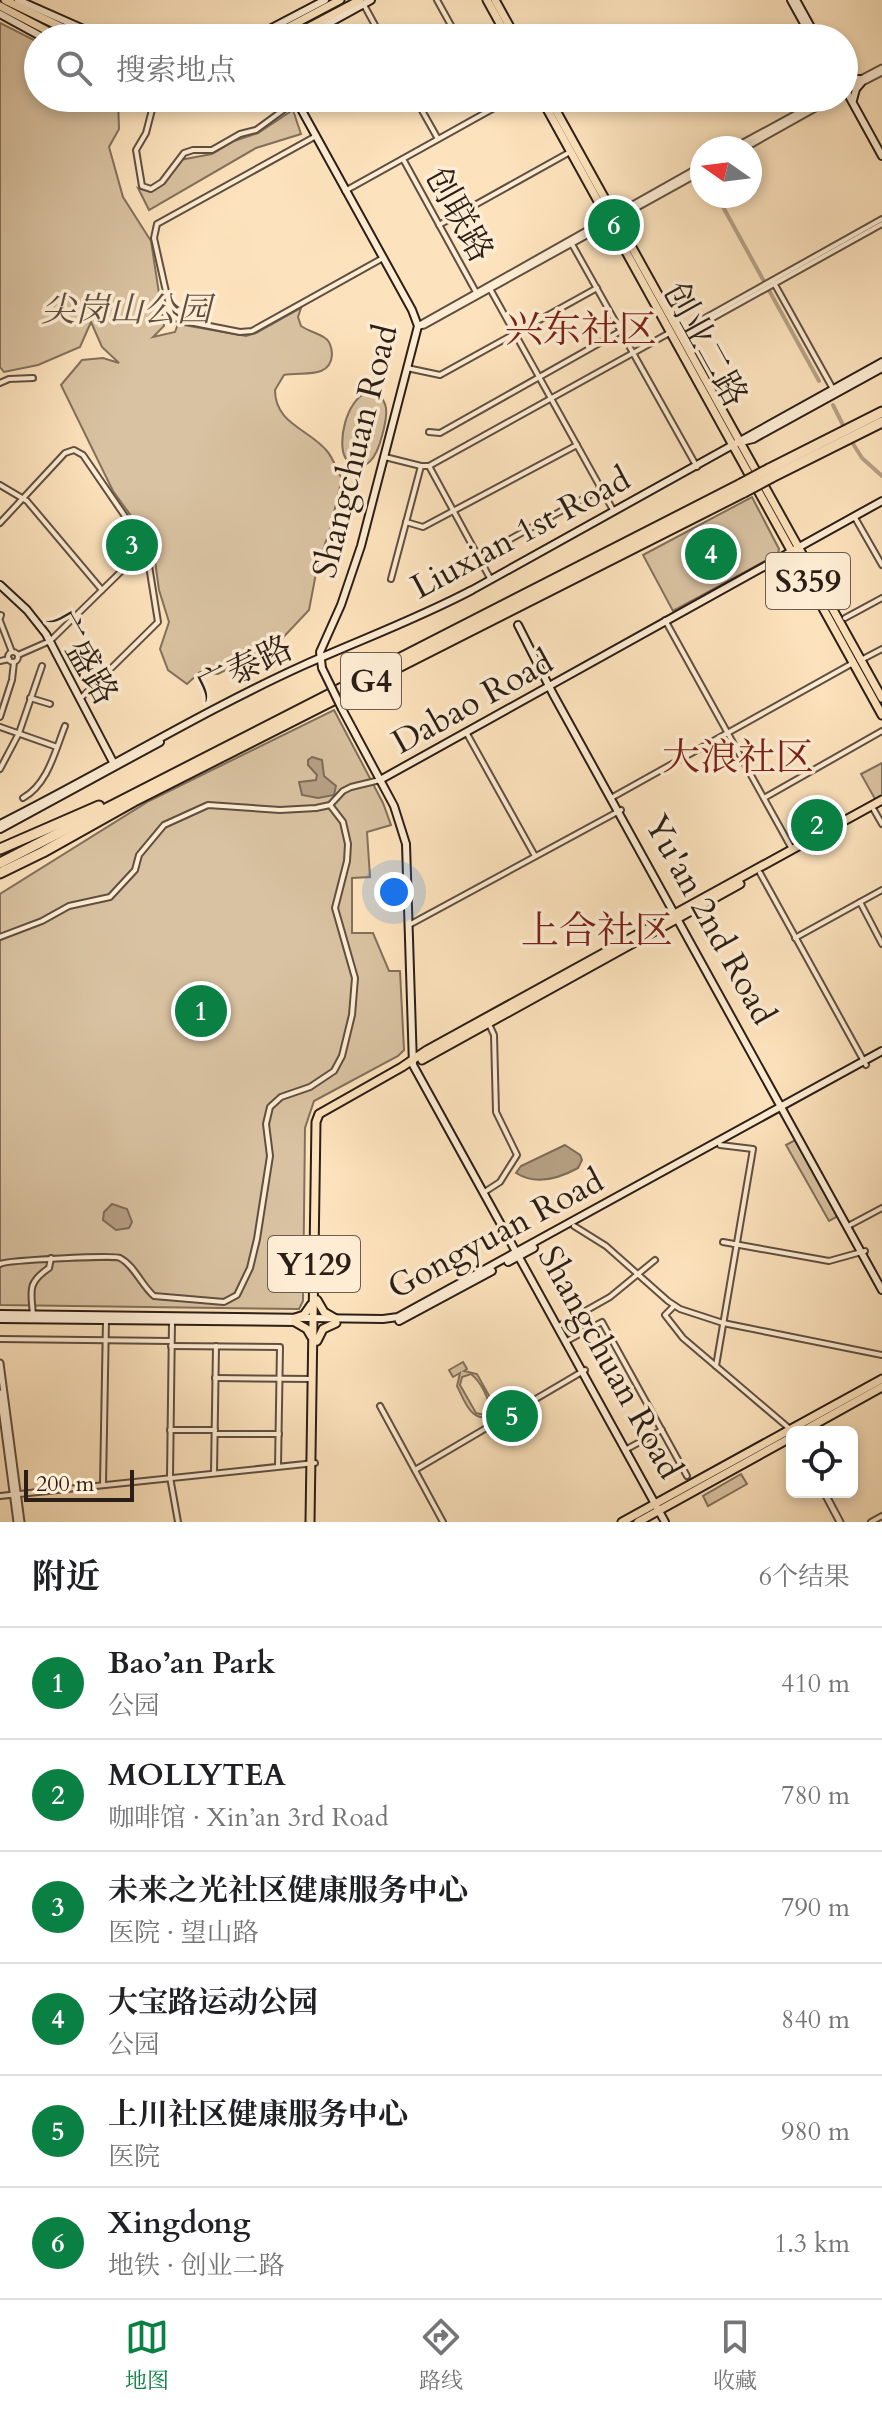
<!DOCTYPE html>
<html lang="zh">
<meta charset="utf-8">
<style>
:root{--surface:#fff;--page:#f6f6f6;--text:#202124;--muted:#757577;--line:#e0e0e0;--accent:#0b8043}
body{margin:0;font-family:Cardo,"Noto Serif SC",serif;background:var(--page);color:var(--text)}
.controls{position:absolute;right:24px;bottom:24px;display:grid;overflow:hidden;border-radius:12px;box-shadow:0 4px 12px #0003}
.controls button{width:72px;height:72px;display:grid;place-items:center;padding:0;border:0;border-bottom:2px solid var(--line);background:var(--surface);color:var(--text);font:40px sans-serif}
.compass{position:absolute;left:690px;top:136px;width:72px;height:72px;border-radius:50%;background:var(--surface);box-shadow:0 4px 12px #0003;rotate:284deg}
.scale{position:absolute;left:24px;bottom:20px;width:110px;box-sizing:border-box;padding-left:8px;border:4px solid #2b1e16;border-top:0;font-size:22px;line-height:28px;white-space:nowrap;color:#2b1e16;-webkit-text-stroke:6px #feedd4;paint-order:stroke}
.you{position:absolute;left:394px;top:892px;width:28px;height:28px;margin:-20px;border:6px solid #fff;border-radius:50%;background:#1a73e8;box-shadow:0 0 0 12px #1a73e833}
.badge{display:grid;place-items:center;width:52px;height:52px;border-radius:50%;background:var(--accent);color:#fff;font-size:26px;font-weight:700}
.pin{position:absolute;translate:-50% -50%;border:4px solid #fff;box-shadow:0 2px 8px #0006}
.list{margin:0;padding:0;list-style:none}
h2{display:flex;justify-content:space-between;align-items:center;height:104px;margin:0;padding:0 32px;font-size:34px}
h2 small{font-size:26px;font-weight:400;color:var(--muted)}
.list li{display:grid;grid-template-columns:52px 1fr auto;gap:24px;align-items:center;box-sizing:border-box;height:112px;padding:0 32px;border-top:2px solid var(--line)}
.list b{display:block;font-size:30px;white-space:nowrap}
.list p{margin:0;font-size:26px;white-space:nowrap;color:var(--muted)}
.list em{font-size:26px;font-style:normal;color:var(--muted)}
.icon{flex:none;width:44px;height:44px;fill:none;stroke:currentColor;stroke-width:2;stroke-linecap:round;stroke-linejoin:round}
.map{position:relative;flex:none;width:882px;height:1522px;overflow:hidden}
.search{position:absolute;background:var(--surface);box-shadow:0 4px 12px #0003;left:24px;right:24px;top:24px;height:88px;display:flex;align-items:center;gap:20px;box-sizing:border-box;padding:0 28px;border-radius:44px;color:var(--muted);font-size:30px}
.sheet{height:776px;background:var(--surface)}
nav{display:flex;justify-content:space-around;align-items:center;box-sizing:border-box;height:112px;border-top:2px solid var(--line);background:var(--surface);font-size:22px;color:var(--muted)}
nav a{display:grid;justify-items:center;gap:4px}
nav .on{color:var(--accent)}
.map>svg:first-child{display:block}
.green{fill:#d9c2a1;stroke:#82705c;stroke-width:2;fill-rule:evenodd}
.water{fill:#b6a084;stroke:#7e6c58;stroke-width:2}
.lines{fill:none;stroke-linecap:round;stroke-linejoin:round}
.canal{stroke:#b6a084;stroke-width:4}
.minor-casing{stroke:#604f40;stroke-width:8}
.tertiary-casing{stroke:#604f40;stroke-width:9}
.secondary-casing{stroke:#2b1e16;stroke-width:10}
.primary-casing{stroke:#2b1e16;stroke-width:11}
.motorway-casing{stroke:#2b1e16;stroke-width:13}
.minor{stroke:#feedd4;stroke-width:4}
.tertiary{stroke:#feedd4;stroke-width:5}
.secondary{stroke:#feedd4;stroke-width:6}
.primary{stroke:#fde3bd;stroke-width:7}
.motorway{stroke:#fde3bd;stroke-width:9}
.secondary-bridge-casing{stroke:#2b1e16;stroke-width:10;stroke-linecap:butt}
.motorway-bridge-casing{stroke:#2b1e16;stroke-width:13;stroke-linecap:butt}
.secondary-bridge{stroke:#feedd4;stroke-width:6}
.motorway-bridge{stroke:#fde3bd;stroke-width:9}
.labels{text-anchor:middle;stroke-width:7;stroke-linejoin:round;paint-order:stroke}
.shield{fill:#feedd4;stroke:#6a5c4f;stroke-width:2}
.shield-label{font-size:32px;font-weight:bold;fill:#2b1e16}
.street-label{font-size:34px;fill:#2b1e16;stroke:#feedd4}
.park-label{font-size:34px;font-style:italic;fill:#5f4f40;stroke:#feedd4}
.quarter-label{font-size:38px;fill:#7a1f14;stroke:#feedd4}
</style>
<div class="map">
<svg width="882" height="1522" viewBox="0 0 882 1522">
<rect width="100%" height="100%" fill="#fde3bd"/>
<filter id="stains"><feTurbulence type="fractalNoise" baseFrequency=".0025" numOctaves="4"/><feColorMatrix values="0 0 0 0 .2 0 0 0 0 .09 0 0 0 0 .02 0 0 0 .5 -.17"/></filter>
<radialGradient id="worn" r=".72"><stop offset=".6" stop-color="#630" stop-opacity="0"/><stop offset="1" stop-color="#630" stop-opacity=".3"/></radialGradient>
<g class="green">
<path d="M0,23L38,42V98H118L119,129L109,147L123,197L151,241L164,326L153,337L175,332L178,324L246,336L256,333L301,308L298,317L301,326C308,331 318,333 325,338C330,341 332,349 332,355C330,380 301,371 284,375L275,390C275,424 309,429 327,451C333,458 337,470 342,479L330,529L317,568L309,610L277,644L218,674L200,672L187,684L168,670L160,649L169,622L159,590L153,546L113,491L61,385L82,360L103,358L119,363L102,347L91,322L80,347L38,365L4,372L0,367Z"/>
<polygon points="293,110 301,134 256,148 149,210 138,188 150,192 163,183 180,160 212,154 234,141 258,133"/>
<path d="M366,393C393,394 387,418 382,436C377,455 367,477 346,459C336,443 347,400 366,393Z"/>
<polygon points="752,497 779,549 778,554 673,611 643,555"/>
<polygon points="334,710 383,803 391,825 367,832 370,877 352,878 352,933 373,933 389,971 400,971 404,1050 398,1056 314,1101 305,1128 303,1301 299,1309 0,1305 0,894 149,801"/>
<polygon points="882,763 882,795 875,799 861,774"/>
<polygon points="797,1139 840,1215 829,1221 786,1145"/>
<path d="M463,1362L467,1369L464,1371L477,1374L492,1401L494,1410L488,1417C470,1421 464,1399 457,1386L460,1373L453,1377L449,1370ZM471,1374C480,1381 491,1400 489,1411L484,1415L476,1413L460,1385L462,1377Z"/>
<polygon points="741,1474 747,1484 708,1506 703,1496"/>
</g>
<g class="water">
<polygon points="312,757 322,760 324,776 336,786 334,795 318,798 302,795 299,782 316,780 317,775 308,765 308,760"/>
<path d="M565,1145L580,1155L582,1160L578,1168C558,1179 535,1185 516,1173L521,1166Z"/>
<polygon points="112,1204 127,1209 132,1222 129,1228 116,1230 103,1220 104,1212"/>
</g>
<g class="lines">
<g class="canal">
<polyline points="717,196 819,381"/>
<polyline points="833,405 846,431"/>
<polyline points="850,439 862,458 882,476"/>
</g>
<g class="minor-casing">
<g id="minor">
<polyline points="437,0 458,38"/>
<polyline points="364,5 382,38"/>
<polyline points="155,98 146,133 136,150 142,186 151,189 162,182 184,153 193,150 212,150 240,134 256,130 297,100"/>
<polyline points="415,98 438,139"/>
<polyline points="491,98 496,107"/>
<polyline points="316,136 157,224 154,238 171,314 179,320 240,332 252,331 383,258"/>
<polyline points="403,159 476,292"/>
<polyline points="345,191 512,98"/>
<polyline points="439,225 570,152"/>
<polyline points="573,246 697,467"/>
<polyline points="774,283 833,389"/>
<polyline points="489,287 613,510"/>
<polyline points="680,332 882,219"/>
<polyline points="682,335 882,224"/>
<polyline points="407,368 440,375 597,288"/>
<polyline points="0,383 9,379 33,378"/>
<polyline points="429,432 440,433 621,331"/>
<polyline points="385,457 421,466 429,466 671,332"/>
<polyline points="429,466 491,580"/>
<polyline points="0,485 27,501 102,590"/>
<polyline points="854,516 882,565"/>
<polyline points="406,522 423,527 577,445"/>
<polyline points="0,523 65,453 74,450 83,455 146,547 158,622 80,699"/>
<polyline points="505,542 601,489"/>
<polyline points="391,579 421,466"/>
<polyline points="0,618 1,615"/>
<polyline points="845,618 882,598"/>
<polyline points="665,620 792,849"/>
<polyline points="0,621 12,652"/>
<circle cx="13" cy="657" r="5"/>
<polyline points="18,655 50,641 146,547"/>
<polyline points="861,660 882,649"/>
<polyline points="0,661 9,659"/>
<polyline points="30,698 50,704"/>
<polyline points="0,717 12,680 14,662"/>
<polyline points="0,727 57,747"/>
<polyline points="466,732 535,856"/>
<polyline points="0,769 19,733 42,666"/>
<path d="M23,798C48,784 55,751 65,726"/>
<polyline points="611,798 853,663"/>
<polyline points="764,798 882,731"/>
<polyline points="874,810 882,824"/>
<polyline points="760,873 866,1065"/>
<polyline points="860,902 882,944"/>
<polyline points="409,925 621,810"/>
<polyline points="0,937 42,921 69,906 110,897 135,870 139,855 164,825 208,805 280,810 316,808 330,805 343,791 351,787 380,780"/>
<polyline points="795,938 882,890"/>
<polyline points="483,1193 500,1182 517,1155 496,1112 494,1035 489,1024"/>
<polyline points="850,1225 882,1208"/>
<polyline points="574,1226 606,1246 668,1301 680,1309 723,1323 882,1355"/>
<polyline points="723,1242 829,1261 865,1251"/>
<path d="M0,1264C7,1260 115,1255 120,1258C134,1265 142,1286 154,1296L224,1302L237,1295L250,1268L257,1239L270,1156L266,1124L270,1107L281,1097L310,1087L334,1071L342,1056L352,1015L355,978L335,908L347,861L348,844L343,822L330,805"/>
<polyline points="674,1306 665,1315 683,1338 790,1429"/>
<path d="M33,1315C31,1290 27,1283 49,1268L51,1258"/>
<polyline points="172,1321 170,1477 178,1522"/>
<polyline points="557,1327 610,1297 655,1260"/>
<polyline points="0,1339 171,1341"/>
<polyline points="565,1342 602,1322 687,1476"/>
<polyline points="171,1346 280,1347 278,1466"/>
<polyline points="716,1366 753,1149 720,1145"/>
<polyline points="215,1378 312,1379"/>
<polyline points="380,1406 443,1522"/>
<polyline points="170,1430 215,1430"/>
<polyline points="215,1434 279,1434"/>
<polyline points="625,1450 662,1430"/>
<polyline points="415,1470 585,1370"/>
<polyline points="214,1473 216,1346"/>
<polyline points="103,1484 106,1320"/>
<polyline points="0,1496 315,1463"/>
<polyline points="871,1522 882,1516"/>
</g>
</g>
<g class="tertiary-casing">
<g id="tertiary">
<polyline points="844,88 882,68"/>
<polyline points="845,91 882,72"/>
<polyline points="734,148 826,98"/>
<polyline points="744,148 833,98"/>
<polyline points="418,326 702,166"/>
<polyline points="419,326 424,325 702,171"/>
<polyline points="0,1363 21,1522"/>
<polyline points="0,1393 17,1522"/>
<polyline points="824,1492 840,1522"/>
</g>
</g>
<g class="secondary-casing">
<g id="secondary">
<polyline points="18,0 104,38"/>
<polyline points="791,0 812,38"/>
<polyline points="796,0 817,38"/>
<polyline points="0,14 44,38"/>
<polyline points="247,38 268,30 325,0"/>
<polyline points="302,38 371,0"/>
<polyline points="844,79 860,79"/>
<polyline points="844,87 882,156"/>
<polyline points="295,98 412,310 418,326 361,546 341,605 320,652 322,668"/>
<polyline points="825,98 826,98"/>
<polyline points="853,100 856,89 861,83"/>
<polyline points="745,441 753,439 882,368"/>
<polyline points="0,585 27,610 46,634 113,762"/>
<polyline points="518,625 553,694 882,1290"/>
<polyline points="342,709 394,806 406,844 413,1065 665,1522"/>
<polyline points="380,780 882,501"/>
<path d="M0,824C102,773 200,712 304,665C360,640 417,619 472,590L882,362"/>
<polyline points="0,829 160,742"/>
<polyline points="508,1262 534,1248"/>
<polyline points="0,1314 383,1319 398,1317 882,1051"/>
<polyline points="0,1319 296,1322"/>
<polyline points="399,1321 492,1271"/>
</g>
</g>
<g class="primary-casing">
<g id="primary">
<polyline points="5,0 84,38"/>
<polyline points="487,0 508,38"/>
<polyline points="495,0 516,38"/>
<polyline points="0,6 61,38"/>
<polyline points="268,38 340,0"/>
<polyline points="288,38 360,0"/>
<polyline points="541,98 882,715"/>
<polyline points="549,98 882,698"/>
<polyline points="422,1060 740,884"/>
<polyline points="317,1300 324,1312 336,1319"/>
<polyline points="295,1318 304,1315 311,1305"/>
<polyline points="295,1322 307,1329 311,1336"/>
<polyline points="317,1341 323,1329 336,1323"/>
<polyline points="801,1432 882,1387"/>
<polyline points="310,1522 316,1122 319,1114 402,1067 427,1050 882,800"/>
<polyline points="622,1522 882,1379"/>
<polyline points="638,1522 792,1437"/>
</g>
</g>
<g class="motorway-casing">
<g id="motorway">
<polyline points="769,469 882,412"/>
<polyline points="772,477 882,422"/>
<polyline points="0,849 99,806"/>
<polyline points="0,863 741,484"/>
<polyline points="0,873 43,852 134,801 744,492"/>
</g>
</g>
<use href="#minor" class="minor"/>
<use href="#tertiary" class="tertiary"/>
<use href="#secondary" class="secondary"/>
<use href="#primary" class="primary"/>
<use href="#motorway" class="motorway"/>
<g class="secondary-bridge-casing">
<polyline id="secondary-bridge" points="322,668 342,709"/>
</g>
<g class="motorway-bridge-casing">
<g id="motorway-bridge">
<polyline points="741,484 769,469"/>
<polyline points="744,492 772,477"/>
</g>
</g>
<use href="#secondary-bridge" class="secondary-bridge"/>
<use href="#motorway-bridge" class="motorway-bridge"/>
</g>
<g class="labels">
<g class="shield">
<rect x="766" y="553" width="84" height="56" rx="6"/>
<rect x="341" y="653" width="60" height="56" rx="6"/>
<rect x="268" y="1236" width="92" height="56" rx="6"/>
</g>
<g class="shield-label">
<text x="808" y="592">S359</text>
<text x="371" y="692">G4</text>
<text x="314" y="1275">Y129</text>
</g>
<g class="street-label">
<text transform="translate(460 214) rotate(61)" y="12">创联路</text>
<text transform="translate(706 344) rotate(61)" y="12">创业二路</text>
<text transform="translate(354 451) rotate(-76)" y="12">Shangchuan Road</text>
<text transform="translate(520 532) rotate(-28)" y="12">Liuxian 1st Road</text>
<text transform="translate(84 657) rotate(60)" y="12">广盛路</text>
<text transform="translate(244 667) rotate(-26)" y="12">广泰路</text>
<text transform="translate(472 701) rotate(-29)" y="12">Dabao Road</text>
<text transform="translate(711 919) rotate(61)" y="12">Yu'an 2nd Road</text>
<text transform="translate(495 1233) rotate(-28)" y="12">Gongyuan Road</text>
<text transform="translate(611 1362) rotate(61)" y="12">Shangchuan Road</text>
</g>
<g class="park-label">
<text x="126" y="321">尖岗山公园</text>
</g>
<g class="quarter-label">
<text x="581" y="342">兴东社区</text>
<text x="738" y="770">大浪社区</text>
<text x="597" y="943">上合社区</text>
</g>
</g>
<rect width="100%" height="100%" filter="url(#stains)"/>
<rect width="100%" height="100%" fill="url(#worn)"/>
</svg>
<div class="controls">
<button><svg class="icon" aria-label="locate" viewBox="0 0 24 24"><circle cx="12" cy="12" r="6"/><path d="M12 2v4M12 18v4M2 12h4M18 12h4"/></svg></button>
</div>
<svg class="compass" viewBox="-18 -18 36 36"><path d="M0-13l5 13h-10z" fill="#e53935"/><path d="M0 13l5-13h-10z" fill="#757577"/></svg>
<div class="scale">200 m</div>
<div class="you"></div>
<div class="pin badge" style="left:201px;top:1011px">1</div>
<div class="pin badge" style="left:817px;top:825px">2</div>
<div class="pin badge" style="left:132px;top:545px">3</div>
<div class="pin badge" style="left:711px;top:554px">4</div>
<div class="pin badge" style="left:512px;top:1416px">5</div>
<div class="pin badge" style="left:614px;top:225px">6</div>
<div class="search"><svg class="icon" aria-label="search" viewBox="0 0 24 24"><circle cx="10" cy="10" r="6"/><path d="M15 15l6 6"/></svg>搜索地点</div>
</div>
<section class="sheet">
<h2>附近<small>6个结果</small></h2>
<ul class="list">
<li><span class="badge">1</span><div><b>Bao’an Park</b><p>公园</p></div><em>410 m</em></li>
<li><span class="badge">2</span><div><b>MOLLYTEA</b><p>咖啡馆 · Xin’an 3rd Road</p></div><em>780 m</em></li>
<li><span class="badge">3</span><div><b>未来之光社区健康服务中心</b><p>医院 · 望山路</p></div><em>790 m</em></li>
<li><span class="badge">4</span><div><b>大宝路运动公园</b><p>公园</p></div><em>840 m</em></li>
<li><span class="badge">5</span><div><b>上川社区健康服务中心</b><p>医院</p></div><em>980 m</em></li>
<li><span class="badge">6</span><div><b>Xingdong</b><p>地铁 · 创业二路</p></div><em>1.3 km</em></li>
</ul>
</section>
<nav>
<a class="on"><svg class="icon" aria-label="map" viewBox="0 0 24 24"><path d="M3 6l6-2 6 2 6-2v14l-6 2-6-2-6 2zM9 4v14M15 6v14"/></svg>地图</a>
<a><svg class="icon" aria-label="directions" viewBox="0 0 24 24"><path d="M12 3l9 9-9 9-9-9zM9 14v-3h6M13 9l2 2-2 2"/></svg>路线</a>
<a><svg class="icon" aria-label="saved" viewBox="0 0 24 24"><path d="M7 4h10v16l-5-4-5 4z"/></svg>收藏</a>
</nav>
